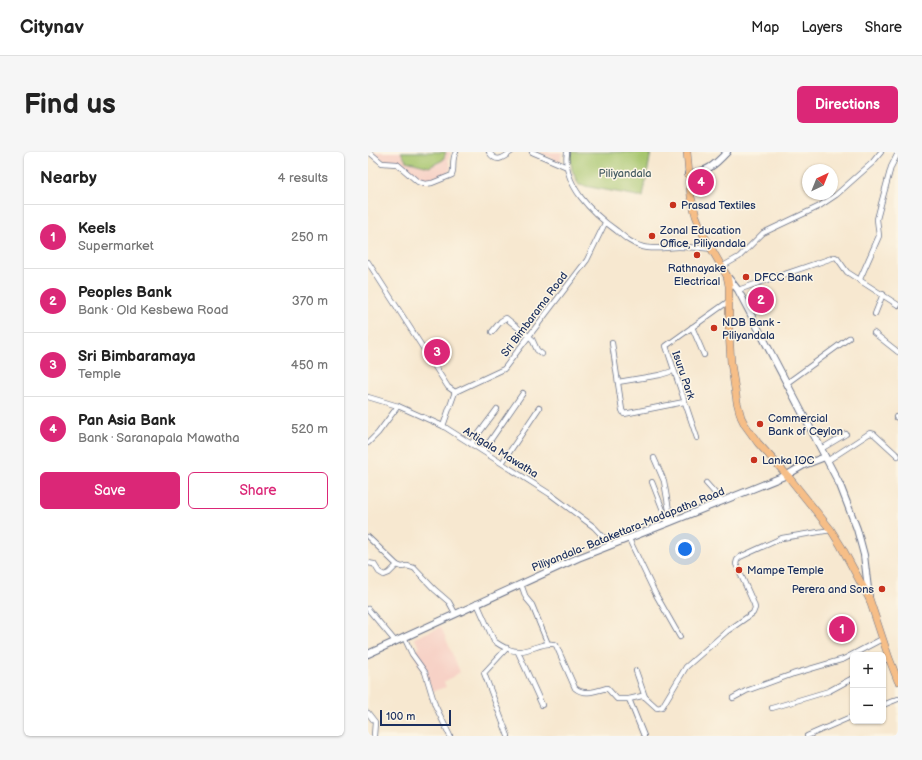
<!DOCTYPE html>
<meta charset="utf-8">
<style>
:root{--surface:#fff;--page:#f6f6f6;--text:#222;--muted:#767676;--line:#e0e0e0;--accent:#db2777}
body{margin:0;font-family:"Balsamiq Sans",sans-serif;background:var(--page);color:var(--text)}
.controls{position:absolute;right:12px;bottom:12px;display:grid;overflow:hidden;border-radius:6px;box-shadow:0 1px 3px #0004}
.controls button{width:36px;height:36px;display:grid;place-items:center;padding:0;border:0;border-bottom:1px solid var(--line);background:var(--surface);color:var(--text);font:20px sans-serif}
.compass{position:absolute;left:434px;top:12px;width:36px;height:36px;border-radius:50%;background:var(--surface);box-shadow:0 1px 3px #0004;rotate:43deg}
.scale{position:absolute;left:12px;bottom:10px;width:71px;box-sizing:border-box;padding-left:4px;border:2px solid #1b2f5e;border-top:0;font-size:11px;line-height:14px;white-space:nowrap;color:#1b2f5e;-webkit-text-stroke:3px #fcf5e5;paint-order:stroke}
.you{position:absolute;left:317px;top:397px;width:14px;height:14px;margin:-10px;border:3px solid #fff;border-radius:50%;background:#1a73e8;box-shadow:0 0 0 6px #1a73e833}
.badge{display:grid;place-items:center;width:26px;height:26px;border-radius:50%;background:var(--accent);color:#fff;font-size:13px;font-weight:700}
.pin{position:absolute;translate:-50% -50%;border:2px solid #fff;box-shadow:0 1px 4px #0006}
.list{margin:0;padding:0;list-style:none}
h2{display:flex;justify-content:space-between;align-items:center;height:52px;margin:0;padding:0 16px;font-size:17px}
h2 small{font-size:13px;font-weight:400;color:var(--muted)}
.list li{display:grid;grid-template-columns:26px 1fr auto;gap:12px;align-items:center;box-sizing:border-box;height:64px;padding:0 16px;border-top:1px solid var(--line)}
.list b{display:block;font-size:15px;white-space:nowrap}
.list p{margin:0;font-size:13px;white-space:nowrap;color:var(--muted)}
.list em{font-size:13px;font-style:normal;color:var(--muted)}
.actions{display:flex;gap:8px;padding:12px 16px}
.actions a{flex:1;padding:9px 0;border:1px solid var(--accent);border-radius:6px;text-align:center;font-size:14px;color:var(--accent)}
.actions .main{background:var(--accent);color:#fff}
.map{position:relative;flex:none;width:530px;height:584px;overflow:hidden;border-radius:6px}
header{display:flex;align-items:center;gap:24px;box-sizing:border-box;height:56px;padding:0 20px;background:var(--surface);border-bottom:1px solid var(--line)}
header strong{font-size:19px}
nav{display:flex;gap:22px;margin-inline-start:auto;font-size:14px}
.intro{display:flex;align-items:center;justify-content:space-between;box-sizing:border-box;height:96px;padding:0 24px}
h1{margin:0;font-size:28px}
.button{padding:10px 18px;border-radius:6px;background:var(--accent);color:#fff;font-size:14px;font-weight:700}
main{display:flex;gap:24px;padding:0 24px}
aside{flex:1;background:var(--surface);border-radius:6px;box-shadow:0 1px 3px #0004}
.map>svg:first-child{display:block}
.built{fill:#f7d1c6}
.green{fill:#a7c66e;stroke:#617a66}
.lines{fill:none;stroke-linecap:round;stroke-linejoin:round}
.minor-casing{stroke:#687086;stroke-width:6}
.tertiary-casing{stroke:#687086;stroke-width:8}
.primary-casing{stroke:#687086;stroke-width:8}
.minor{stroke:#fff;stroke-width:4.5}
.tertiary{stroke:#fff;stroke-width:6}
.primary{stroke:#f6be87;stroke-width:7}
.poi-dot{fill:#c8321e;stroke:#fcf5e5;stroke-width:1.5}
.labels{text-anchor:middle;stroke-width:3;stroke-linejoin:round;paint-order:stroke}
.park-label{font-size:11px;fill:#455c63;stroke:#fcf5e5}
.poi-label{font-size:11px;fill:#1b2f5e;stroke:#fcf5e5;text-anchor:start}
.street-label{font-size:11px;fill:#1b2f5e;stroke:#fcf5e5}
</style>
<header>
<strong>Citynav</strong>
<nav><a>Map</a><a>Layers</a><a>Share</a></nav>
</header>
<div class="intro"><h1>Find us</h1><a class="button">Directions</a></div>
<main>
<aside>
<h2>Nearby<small>4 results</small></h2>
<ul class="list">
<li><span class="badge">1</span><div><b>Keels</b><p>Supermarket</p></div><em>250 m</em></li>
<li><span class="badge">2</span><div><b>Peoples Bank</b><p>Bank · Old Kesbewa Road</p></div><em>370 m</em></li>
<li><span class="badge">3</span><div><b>Sri Bimbaramaya</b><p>Temple</p></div><em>450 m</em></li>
<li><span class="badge">4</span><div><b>Pan Asia Bank</b><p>Bank · Saranapala Mawatha</p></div><em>520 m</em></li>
</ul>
<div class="actions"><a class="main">Save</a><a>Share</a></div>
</aside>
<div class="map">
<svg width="530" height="584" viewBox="0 0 530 584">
<rect width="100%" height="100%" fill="#fcf5e5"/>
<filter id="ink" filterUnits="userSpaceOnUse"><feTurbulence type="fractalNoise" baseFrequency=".025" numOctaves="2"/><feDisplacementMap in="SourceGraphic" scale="8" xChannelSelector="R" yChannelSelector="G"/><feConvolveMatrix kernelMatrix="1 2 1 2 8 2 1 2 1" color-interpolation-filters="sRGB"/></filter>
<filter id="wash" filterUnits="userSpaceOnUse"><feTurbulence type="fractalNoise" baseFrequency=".012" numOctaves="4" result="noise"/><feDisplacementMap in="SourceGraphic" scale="16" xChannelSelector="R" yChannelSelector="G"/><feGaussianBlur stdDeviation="0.9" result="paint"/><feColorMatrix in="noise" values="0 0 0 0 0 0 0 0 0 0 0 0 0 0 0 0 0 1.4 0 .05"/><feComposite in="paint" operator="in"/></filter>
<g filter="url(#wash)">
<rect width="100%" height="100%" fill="#f7e8d0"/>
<g class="built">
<polygon points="5,0 83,0 80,8 83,16 79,21 60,29 54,29 28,9 19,9 14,8"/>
<polygon points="171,0 194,0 192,10"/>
<polygon points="73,475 92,520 76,530 78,535 65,539 45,500 52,495 46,486"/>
</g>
<g class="green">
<polygon points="33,0 78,0 75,8 61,15 38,9"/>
<polygon points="202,0 283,0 275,45 211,33 204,18"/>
</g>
</g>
<g filter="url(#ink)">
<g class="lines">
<g class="minor-casing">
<g id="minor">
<path d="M1,0L14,11L29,12L50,30L57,32L64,31L84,23C87,15 83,8 88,0"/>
<path d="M121,0C128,11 134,7 143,0"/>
<polyline points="164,0 199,15"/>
<path d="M199,0C194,33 225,62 249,79C257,86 264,92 275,95C286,98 300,95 311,95C323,95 334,96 345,97"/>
<polyline points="0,110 80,235 87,240"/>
<polyline points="355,114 371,105 395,81 450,55 468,43 504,11 513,0"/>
<polyline points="492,127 511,84 509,67 523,15 530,1"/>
<polyline points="370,138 467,105 469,106 479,120 530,153"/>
<polyline points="507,162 515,142"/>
<polyline points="324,175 336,203"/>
<polyline points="124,180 133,169 138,166 164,187 169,198 174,202"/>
<polyline points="506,181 530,200"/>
<polyline points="244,191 254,258 256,262 316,250"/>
<polyline points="250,230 292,223 305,219"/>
<polyline points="419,231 481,186"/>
<polyline points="87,240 136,217 219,108 237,71"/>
<polyline points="0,245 30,254 75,274 182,342 226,375 243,393"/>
<polyline points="528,265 530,266"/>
<polyline points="75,274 87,240"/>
<polyline points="329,286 298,194 361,149"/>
<polyline points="0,291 10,281 30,254"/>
<polyline points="103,292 129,257"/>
<polyline points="453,297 478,282"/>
<polyline points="115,299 155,241"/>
<polyline points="286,306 296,329 303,370"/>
<polyline points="459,309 502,281 506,282 530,304"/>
<polyline points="134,311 171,256"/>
<polyline points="284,330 300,371"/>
<polyline points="338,331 354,349"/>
<polyline points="0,385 29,413"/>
<polyline points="261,387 287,441 312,485"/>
<polyline points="0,411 6,412 11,420 16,423 21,421 29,413 34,415 39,414 46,416 66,437 81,450 87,461"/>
<polyline points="153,432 158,446 164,453 180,492"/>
<path d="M109,451L126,489C133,494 143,500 152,499C162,499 180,488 188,493L207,536C216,544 228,539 239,536L249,547H261L274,544L277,545L289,556L294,555L318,515L358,480L385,461L387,456L386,452L368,412L369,408L372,405L414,386L463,378"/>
<polyline points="0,457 27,489"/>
<polyline points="36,485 44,502 57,520 67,553 82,584"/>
<polyline points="139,496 116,521 140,584"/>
<polyline points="150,500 174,553"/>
<polyline points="515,509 521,506"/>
<polyline points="268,519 277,545"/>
<polyline points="365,546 378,539 425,522 476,507 514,487"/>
<polyline points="261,547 276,584"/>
<polyline points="515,553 530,547"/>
<polyline points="404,556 461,539 485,526"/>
<polyline points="0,561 7,570 6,584"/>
<polyline points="439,584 485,564"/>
</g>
</g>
<g class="tertiary-casing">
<g id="tertiary">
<path d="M320,22C339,20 346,14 359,0"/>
<polyline points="359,124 370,138 472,333 489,377 496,403 501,445"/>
<polyline points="0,502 210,406 300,371 419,323 436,313 457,305"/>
</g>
</g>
<g class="primary-casing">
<polyline id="primary" points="319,0 323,45 328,64 335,82 359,124 361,134 361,180 363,211 369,250 373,265 377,273 390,291 419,323 463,378 473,394 501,446 521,506 530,529"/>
</g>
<use href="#minor" class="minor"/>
<use href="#tertiary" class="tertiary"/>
<use href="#primary" class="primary"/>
</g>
</g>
<g class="poi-dot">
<circle cx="305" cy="53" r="4"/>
<circle cx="284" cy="84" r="4"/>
<circle cx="329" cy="103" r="4"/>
<circle cx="378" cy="125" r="4"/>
<circle cx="346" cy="176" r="4"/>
<circle cx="392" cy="272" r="4"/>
<circle cx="386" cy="308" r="4"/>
<circle cx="371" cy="418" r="4"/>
<circle cx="514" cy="437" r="4"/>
</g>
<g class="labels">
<g class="park-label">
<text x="257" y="25">Piliyandala</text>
</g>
<g class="poi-label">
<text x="313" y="57">Prasad Textiles</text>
<text x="292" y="82">Zonal Education<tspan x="292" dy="13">Office, Piliyandala</tspan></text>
<text x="329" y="120" text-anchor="middle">Rathnayake<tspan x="329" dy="13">Electrical</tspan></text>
<text x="386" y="129">DFCC Bank</text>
<text x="354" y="174">NDB Bank -<tspan x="354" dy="13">Piliyandala</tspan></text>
<text x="400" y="270">Commercial<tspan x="400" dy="13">Bank of Ceylon</tspan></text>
<text x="394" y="312">Lanka IOC</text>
<text x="379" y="422">Mampe Temple</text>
<text x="506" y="441" text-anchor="end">Perera and Sons</text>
</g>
<g class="street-label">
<text transform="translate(166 162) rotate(-53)" y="4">Sri Bimbarama Road</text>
<text transform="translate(316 223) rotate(71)" y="4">Isuru Park</text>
<text transform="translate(133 300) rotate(32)" y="4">Artigala Mawatha</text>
<text transform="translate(260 377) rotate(-22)" y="4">Piliyandala- Batakettara-Madapatha Road</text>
</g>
</g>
</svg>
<div class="controls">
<button>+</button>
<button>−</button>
</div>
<svg class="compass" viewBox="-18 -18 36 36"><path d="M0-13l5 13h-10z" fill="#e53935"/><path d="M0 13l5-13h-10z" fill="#767676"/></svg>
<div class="scale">100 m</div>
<div class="you"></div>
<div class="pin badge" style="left:474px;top:477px">1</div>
<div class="pin badge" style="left:393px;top:148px">2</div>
<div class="pin badge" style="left:69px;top:200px">3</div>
<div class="pin badge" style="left:333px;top:30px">4</div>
</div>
</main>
